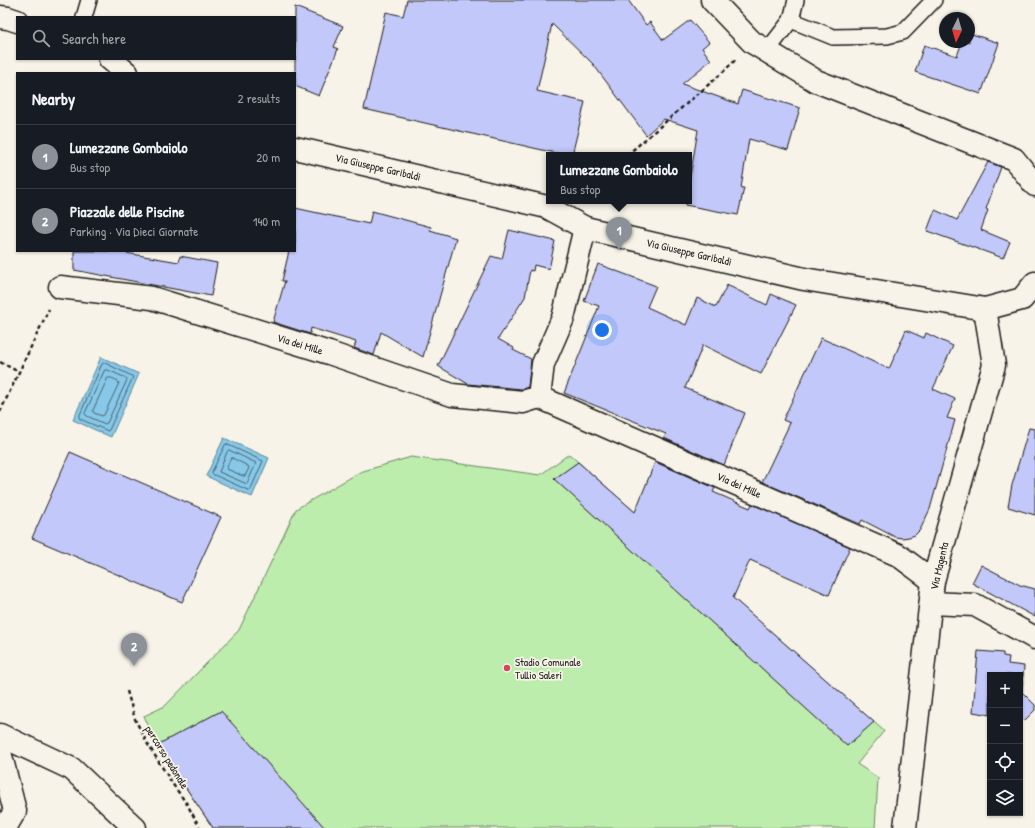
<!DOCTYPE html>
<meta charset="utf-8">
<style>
:root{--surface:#171b24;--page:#20242c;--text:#f1f3f6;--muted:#9ea1a6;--line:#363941;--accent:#8c9099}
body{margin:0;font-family:"Patrick Hand",sans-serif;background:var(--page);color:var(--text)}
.controls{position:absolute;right:12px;bottom:12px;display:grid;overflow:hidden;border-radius:0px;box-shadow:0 1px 3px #0004}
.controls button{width:36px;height:36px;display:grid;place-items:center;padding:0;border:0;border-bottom:1px solid var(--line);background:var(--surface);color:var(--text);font:20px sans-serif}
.compass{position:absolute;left:939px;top:12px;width:36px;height:36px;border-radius:50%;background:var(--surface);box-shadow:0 1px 3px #0004;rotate:185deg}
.you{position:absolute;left:602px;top:330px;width:14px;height:14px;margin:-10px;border:3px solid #fff;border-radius:50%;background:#1a73e8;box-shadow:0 0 0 6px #1a73e833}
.badge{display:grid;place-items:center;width:26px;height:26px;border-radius:50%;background:var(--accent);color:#fff;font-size:13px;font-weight:700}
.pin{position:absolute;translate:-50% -33px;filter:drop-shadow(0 1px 2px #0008)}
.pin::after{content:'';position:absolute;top:21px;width:14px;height:12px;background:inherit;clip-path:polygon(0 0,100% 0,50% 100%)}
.popup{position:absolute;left:546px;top:152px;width:146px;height:52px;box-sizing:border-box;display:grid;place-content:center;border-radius:0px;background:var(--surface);filter:drop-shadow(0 1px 3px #0005);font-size:13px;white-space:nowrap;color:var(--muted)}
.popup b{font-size:15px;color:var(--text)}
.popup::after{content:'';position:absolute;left:50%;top:100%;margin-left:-8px;border:8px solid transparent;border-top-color:var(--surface)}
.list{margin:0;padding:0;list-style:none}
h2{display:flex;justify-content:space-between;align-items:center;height:52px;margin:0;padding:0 16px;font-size:17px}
h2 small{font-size:13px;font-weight:400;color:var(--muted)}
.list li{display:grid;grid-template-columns:26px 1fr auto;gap:12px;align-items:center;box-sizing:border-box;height:64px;padding:0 16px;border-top:1px solid var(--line)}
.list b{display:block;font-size:15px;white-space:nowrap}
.list p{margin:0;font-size:13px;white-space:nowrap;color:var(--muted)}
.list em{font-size:13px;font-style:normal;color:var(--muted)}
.icon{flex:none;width:22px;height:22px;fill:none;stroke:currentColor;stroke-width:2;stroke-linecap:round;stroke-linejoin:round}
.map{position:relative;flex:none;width:1035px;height:828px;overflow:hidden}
.search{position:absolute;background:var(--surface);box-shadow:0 1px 3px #0004;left:16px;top:16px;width:280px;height:44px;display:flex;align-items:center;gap:10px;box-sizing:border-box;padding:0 14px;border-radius:0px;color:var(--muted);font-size:15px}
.panel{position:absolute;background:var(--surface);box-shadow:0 1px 3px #0004;left:16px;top:72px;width:280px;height:180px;border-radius:0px}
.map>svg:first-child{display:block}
.green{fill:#bdedac;stroke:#6c8464}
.water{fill:#87c8e8;stroke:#5c8396}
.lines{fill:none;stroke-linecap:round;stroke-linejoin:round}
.shore{stroke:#47616e;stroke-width:1}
.building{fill:#c3c8fa;stroke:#1c1c1c}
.service-casing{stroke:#1c1c1c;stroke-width:18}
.minor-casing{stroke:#1c1c1c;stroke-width:25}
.path{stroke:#1c1c1c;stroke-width:2.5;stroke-dasharray:4 3;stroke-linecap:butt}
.service{stroke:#f7f3e8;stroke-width:15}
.minor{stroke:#f7f3e8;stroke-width:22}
.poi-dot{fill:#d1495b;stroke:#f7f3e8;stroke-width:1.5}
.labels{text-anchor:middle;stroke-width:3.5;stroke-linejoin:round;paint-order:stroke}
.street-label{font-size:11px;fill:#1c1c1c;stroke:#f7f3e8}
.poi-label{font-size:11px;fill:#1c1c1c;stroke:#f7f3e8;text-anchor:start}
</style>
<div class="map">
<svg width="1035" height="828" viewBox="0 0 1035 828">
<rect width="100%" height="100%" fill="#f7f3e8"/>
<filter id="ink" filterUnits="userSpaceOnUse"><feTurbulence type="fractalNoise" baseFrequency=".025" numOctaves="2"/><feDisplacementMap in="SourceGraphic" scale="8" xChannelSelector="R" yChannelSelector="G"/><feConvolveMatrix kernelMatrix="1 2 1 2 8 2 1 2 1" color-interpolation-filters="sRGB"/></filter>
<g filter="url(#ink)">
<polygon class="green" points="569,454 884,731 857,764 878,778 875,828 213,828 157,745 144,716 165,706 239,630 296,509 360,472 411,457 540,475"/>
<g class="water">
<polygon points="101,357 139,374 111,437 73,420"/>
<polygon points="224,438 269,458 252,497 206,476"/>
</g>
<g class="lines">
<g class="shore">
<polygon points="105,363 132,376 133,377 109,430 108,431 80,419 79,417 102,364"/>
<polygon points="105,370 108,370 126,378 127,380 107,423 105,424 87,416 85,414"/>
<path d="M108,378C111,377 118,380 119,383L104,415L102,416L94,413L93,411Z"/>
<polygon points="226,444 263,461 250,491 212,474 212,472"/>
<polygon points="229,450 256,463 247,484 219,472 227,452"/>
<path d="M232,458L248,466L249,468L245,476H243L227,469C227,466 229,460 232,458Z"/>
</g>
</g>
<g class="building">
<polygon points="407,0 628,0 646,25 650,22 663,40 690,20 709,42 702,48 711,60 682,84 738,104 742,90 800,108 788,150 749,139 741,188 744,188 738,215 685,205 686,201 689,201 689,183 698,130 664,119 646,135 593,64 552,24 537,91 585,102 572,155 564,155 364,109 386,12 403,16"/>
<polygon points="295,7 343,26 334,47 338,49 319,96 295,86"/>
<polygon points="969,33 999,43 981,94 915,72 924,45 957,56 962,42 969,42"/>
<polygon points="988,162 1001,167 986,209 988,210 981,230 1010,242 1003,258 927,231 935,210 957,220"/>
<polygon points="295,208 369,224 372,211 431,227 430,230 456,238 423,357 381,332 374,355 354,348 356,342 311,328 310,334 273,322 285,281 282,281 289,251 295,251"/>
<polygon points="509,230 555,241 549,269 534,265 533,271 530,270 525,297 498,339 514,348 513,350 531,359 528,387 522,389 468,384 438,366 491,256 502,259"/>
<polygon points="74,251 127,251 126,253 179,262 180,256 217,263 211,296 74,270"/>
<polygon points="598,264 656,286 647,307 686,325 697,298 716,307 727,285 767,305 771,294 796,305 761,374 703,345 685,388 745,413 724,465 664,438 666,434 564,393 599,306 584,301"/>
<polygon points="906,330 924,338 926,333 953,346 933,389 955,399 947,418 955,420 930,509 920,530 915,535 909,537 902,538 895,537 862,520 860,524 762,482 790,423 783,420 821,338 889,369"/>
<polygon points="1029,428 1035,429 1035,515 1008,507 1012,485"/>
<polygon points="70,452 221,517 182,602 32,538"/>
<polygon points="578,462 635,512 655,462 715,488 713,492 750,508 752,504 850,547 829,595 750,560 733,598 874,722 847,746 554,479"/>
<polygon points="981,565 1020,585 1035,589 1035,617 972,583"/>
<polygon points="978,651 1003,653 1003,656 1009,657 1008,664 1024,666 1022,692 1035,705 1035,710 1025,720 1020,719 1020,675 990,675 990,715 973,712"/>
<polygon points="221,711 325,828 213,828 157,745"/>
</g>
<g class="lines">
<g class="service-casing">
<g id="service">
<polyline points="84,17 89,0"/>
<polyline points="791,20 833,37 887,36 903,32 934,0"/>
<polyline points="767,51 791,20 796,0"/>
</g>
</g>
<g class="minor-casing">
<g id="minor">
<polyline points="712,0 752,42 816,81 1014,159 1035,185"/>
<polyline points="0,17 8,18 17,21"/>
<polyline points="110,59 127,73"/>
<polyline points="295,148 547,207 585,228 804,279 985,309 1022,299 1035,283"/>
<polyline points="60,287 152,298 329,353 452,395 523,402 539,397 898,555 933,581"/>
<polyline points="539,397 543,364 563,318 585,228"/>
<polyline points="931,603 975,605 1035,638"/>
<polyline points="0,735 72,769 135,828"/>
<polyline points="0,752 15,811 5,828"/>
<polyline points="905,828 933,581 994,365 985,309"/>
</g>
</g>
<g class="path">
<polyline points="627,155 722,73 735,60"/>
<polyline points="0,362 19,372"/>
<polyline points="0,412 49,309"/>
<polyline points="127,691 135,719 147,743 174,786 187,804 200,828"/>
</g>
<use href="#service" class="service"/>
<use href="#minor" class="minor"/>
</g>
</g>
<circle class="poi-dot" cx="507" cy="668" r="4"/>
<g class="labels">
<g class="street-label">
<text transform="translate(378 167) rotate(13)" y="4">Via Giuseppe Garibaldi</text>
<text transform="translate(689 252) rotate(13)" y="4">Via Giuseppe Garibaldi</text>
<text transform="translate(300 344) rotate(17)" y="4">Via dei Mille</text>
<text transform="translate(739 485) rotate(24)" y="4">Via dei Mille</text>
<text transform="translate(939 566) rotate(-77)" y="4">Via Magenta</text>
<text transform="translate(167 757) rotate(58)" y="4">percorso pedonale</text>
</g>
<g class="poi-label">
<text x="515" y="666">Stadio Comunale<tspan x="515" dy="13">Tullio Saleri</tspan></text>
</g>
</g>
</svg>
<div class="controls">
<button>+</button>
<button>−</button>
<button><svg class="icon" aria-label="locate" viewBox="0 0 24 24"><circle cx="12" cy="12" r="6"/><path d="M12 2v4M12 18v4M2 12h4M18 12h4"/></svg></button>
<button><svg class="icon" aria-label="layers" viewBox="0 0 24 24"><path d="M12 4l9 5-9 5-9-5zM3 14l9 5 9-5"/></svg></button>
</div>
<svg class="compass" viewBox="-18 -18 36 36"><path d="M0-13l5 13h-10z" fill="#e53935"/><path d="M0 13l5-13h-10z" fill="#9ea1a6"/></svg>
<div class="you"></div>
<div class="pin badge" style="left:619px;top:250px">1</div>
<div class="popup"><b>Lumezzane Gombaiolo</b>Bus stop</div>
<div class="pin badge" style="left:134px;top:666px">2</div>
<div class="search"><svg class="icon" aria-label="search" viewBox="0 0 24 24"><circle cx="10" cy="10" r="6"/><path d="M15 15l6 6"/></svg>Search here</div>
<section class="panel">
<h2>Nearby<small>2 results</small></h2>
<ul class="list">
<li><span class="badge">1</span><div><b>Lumezzane Gombaiolo</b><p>Bus stop</p></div><em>20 m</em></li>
<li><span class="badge">2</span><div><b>Piazzale delle Piscine</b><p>Parking · Via Dieci Giornate</p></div><em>140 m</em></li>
</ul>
</section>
</div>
